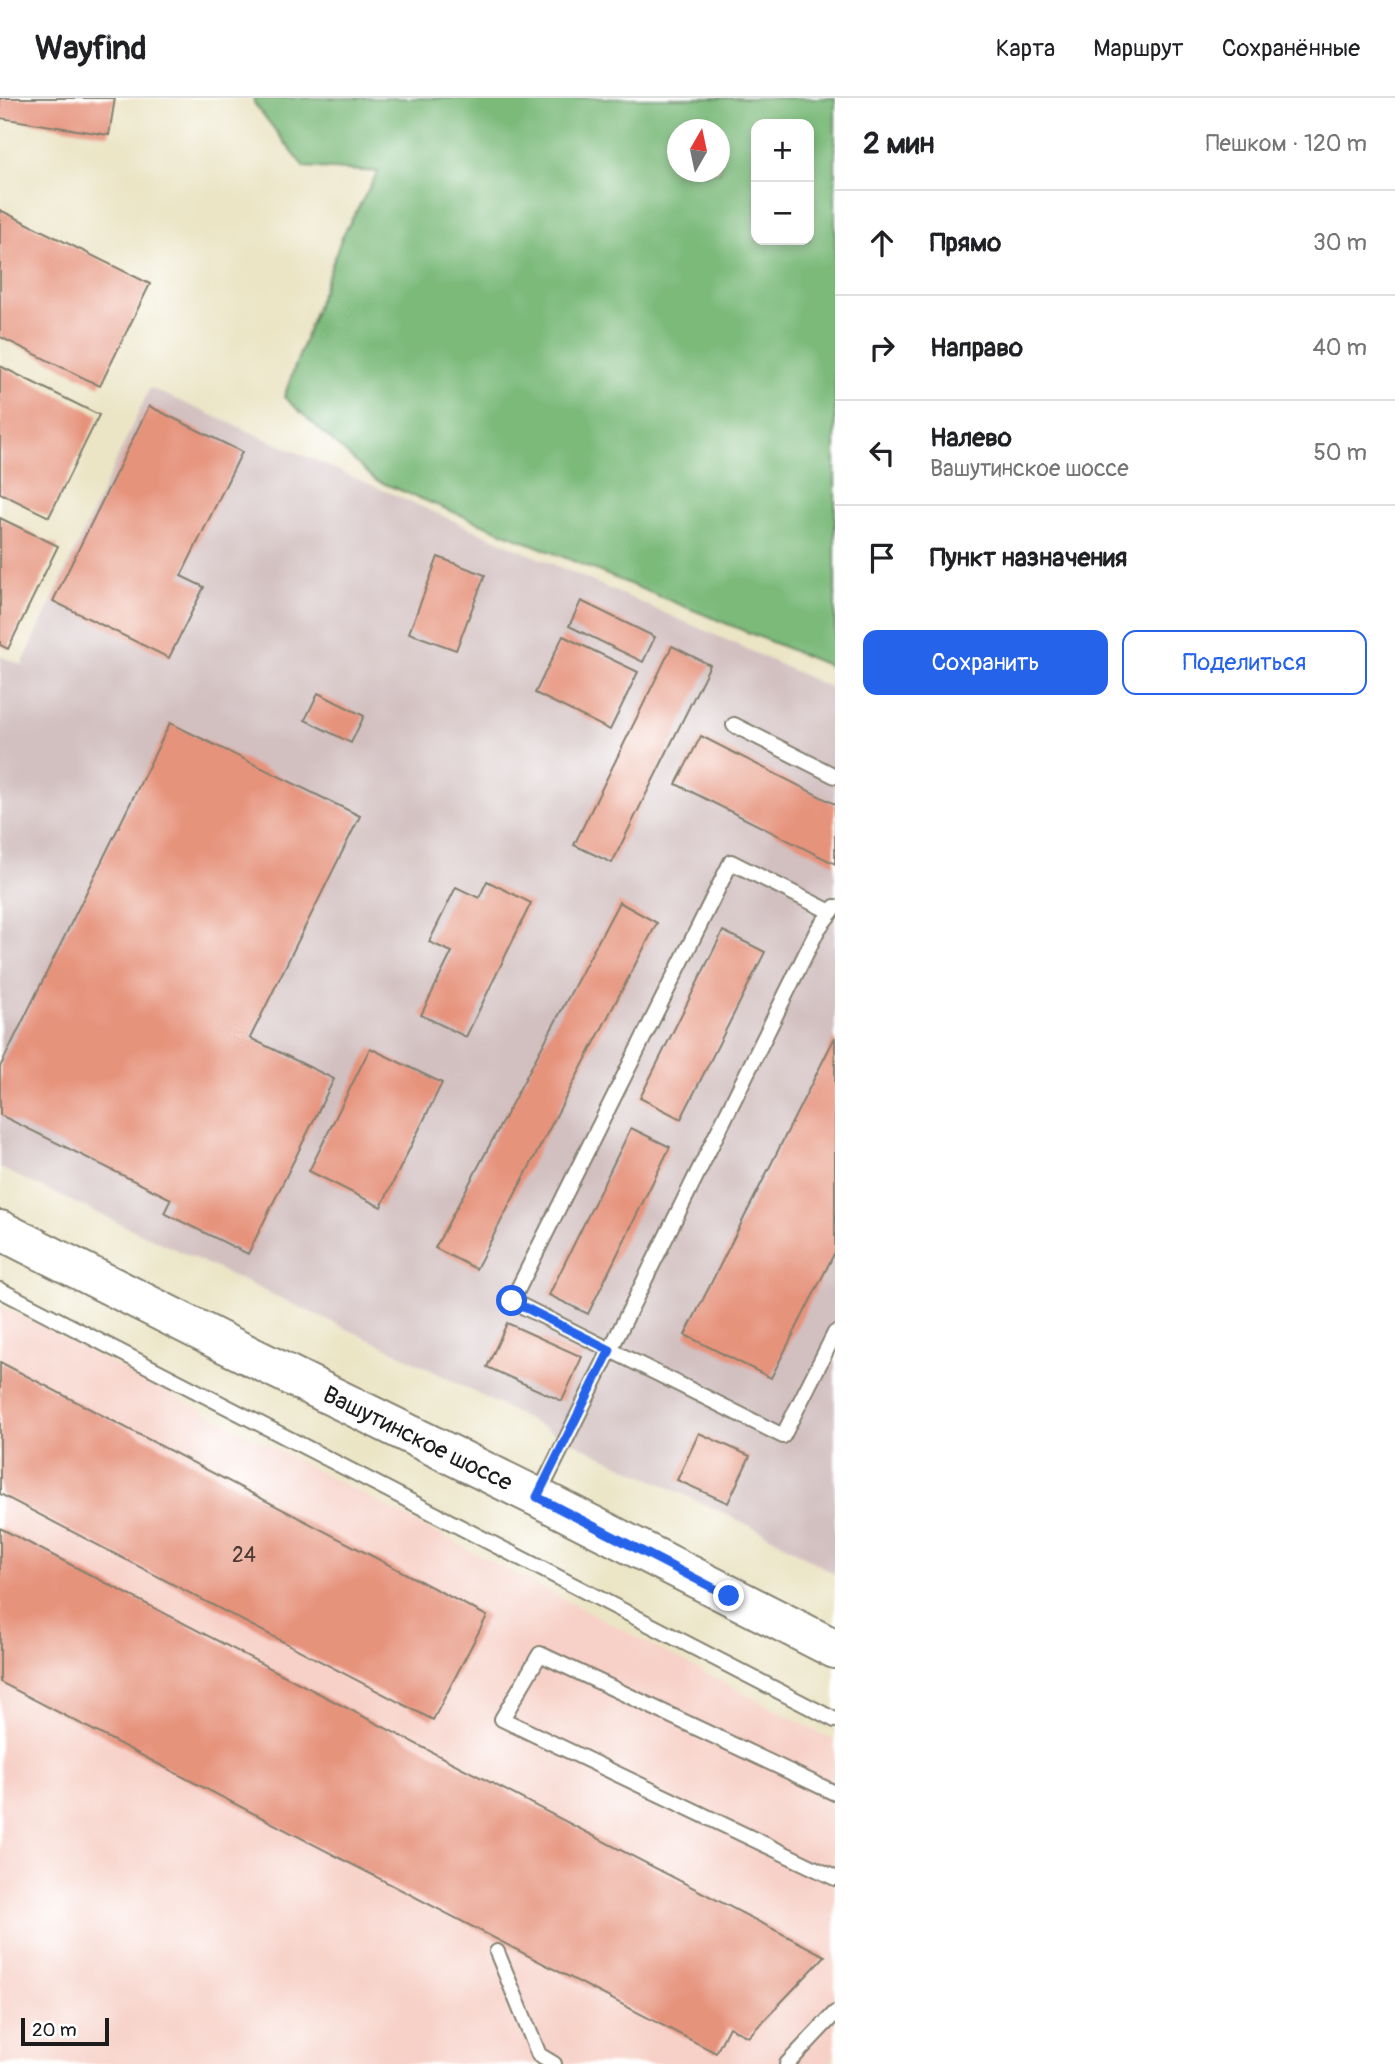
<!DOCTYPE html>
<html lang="ru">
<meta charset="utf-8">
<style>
:root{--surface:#fff;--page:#f2f2f2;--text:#202124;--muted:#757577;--line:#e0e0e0;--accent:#2563eb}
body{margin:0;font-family:Pangolin,sans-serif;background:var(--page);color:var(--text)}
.controls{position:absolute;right:21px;top:21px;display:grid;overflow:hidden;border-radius:14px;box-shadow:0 4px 10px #0003}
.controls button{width:63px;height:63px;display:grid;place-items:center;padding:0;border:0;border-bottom:2px solid var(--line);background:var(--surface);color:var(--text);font:35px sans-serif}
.compass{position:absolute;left:667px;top:21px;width:63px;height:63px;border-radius:50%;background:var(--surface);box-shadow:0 4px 10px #0003;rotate:9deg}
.scale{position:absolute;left:21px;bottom:18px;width:88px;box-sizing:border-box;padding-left:7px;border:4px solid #1c1c1c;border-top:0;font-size:19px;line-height:24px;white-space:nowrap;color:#1c1c1c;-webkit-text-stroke:5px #fff;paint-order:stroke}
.stop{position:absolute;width:21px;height:21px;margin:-16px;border:5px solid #2563eb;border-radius:50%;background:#fff}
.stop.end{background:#2563eb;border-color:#fff;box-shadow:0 2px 7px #0008}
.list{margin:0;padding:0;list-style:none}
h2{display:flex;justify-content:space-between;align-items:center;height:91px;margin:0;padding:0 28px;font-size:30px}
h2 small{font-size:23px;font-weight:400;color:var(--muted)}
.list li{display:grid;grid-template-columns:46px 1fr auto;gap:21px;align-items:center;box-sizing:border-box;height:105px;padding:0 28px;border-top:2px solid var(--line)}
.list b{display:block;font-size:26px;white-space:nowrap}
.list p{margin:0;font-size:23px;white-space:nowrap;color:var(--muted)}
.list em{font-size:23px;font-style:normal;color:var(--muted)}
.actions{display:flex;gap:14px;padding:21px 28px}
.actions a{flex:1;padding:16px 0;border:2px solid var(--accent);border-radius:14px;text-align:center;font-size:24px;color:var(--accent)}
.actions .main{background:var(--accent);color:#fff}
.icon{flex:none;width:38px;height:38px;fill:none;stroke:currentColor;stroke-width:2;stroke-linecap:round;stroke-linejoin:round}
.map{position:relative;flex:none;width:835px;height:1966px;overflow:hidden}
header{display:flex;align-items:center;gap:42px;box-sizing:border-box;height:98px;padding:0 35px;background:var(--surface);border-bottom:2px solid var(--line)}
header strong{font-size:33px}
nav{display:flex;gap:38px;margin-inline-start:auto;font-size:24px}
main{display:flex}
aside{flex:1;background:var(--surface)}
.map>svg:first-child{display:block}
.built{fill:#f7d1c8}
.industrial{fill:#d2bfc0}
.forest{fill:#7bba7a;stroke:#4c6b4b;stroke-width:2;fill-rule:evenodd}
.building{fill:#e6937b}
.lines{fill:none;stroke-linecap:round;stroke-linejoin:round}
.lane-casing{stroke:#848070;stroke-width:18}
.secondary-casing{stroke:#848070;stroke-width:42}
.lane{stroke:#fff;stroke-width:14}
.secondary{stroke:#fff;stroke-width:38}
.route{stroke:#2563eb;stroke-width:9}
.labels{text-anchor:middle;stroke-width:6;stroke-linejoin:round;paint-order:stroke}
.number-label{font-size:21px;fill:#4e3a34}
.street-label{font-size:24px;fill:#1c1c1c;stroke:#fff}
</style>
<header>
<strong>Wayfind</strong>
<nav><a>Карта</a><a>Маршрут</a><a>Сохранённые</a></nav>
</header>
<main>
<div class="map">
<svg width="835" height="1966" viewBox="0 0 835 1966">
<rect width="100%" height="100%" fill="#fff"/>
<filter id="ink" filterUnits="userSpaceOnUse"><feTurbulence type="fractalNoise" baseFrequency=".0143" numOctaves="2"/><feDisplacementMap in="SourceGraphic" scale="14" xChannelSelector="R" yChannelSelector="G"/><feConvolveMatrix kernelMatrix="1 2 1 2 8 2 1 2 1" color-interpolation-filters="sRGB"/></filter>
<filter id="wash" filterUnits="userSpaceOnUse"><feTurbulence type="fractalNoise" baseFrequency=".00686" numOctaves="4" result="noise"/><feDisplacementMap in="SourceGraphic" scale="28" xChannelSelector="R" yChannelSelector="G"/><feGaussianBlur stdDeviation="1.57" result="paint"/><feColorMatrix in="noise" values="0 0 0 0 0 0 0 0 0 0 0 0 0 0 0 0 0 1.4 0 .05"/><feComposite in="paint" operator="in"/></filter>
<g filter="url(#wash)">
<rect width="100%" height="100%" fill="#ebe4c5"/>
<polygon class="built" points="0,1207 835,1643 835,1958 828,1966 0,1966"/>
<polygon class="industrial" points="150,290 740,548 835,592 835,1476 763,1434 566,1341 388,1250 0,1070 0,558 22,567"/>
<path class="forest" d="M254,0H835V570L375,382L284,299L342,139L378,74L304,69L254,5ZM756,26H809V142H756ZM678,32H720V74H678Z"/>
<g id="blocks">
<g class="building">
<polygon points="0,0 115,0 109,37 0,20"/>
<polygon points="0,112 150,186 100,288 0,239"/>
<polygon points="0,268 99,317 49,419 0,395"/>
<polygon points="149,308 242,354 181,478 204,489 169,560 53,503"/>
<polygon points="0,420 58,448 8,551 0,547"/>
<polygon points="438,459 485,477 456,552 409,535"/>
<polygon points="581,503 655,539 643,564 569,528"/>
<polygon points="563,538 638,574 610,632 535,595"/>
<polygon points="672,548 710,567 612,765 574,747"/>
<polygon points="318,595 364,618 351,645 305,622"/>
<polygon points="170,625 360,718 250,940 334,981 248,1156 164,1115 171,1101 0,1017 0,969"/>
<polygon points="701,638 835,706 835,766 676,686"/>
<polygon points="487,783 531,805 466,939 421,917 452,854 429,844 456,789 479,800"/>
<polygon points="619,804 657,825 476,1171 435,1150"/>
<polygon points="723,833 765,854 681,1021 640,1000"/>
<polygon points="835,939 835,1154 771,1280 685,1237"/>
<polygon points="370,950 442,985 381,1109 309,1073"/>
<polygon points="631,1030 670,1049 588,1216 549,1197"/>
<polygon points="507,1225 582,1259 562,1303 487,1269"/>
<polygon points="0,1264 487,1518 433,1622 0,1396"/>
<polygon points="699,1335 750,1358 728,1405 677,1382"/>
<polygon points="0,1430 825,1858 748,1939 729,1929 716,1955 0,1584"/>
</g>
</g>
</g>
<g filter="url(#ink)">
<use href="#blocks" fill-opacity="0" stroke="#848070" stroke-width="2"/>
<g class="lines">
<g class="lane-casing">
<g id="lane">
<polyline points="734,627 835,678"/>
<polyline points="831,814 731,764 512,1203 783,1338 835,1235"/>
<polyline points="0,1192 835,1622"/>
<polyline points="538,1398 818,831 835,809"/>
<polyline points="835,1695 540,1556 502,1621 835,1780"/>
<polyline points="497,1854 539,1957 554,1966"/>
<polyline points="787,1966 835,1915"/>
</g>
</g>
<g class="secondary-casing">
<g id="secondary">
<path id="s1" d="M0,1132L224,1245L537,1399L835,1551"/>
</g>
</g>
<use href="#lane" class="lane"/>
<use href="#secondary" class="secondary"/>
</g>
</g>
<g class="lines" filter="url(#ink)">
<polyline class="route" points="512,1203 610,1252 537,1399 729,1498"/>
</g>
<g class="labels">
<g class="number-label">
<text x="244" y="1464">24</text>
</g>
<g class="street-label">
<text dy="8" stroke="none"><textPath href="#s1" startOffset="467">Вашутинское шоссе</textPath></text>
</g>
</g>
</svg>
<div class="controls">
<button>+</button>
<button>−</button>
</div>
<svg class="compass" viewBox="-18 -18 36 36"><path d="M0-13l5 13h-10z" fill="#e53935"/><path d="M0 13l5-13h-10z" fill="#757577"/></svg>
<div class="scale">20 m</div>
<div class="stop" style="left:512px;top:1203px"></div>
<div class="stop end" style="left:729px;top:1498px"></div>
</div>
<aside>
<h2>2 мин<small>Пешком · 120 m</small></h2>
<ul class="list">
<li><svg class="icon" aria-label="ahead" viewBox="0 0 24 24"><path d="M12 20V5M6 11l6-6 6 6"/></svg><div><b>Прямо</b></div><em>30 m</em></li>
<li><svg class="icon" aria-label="right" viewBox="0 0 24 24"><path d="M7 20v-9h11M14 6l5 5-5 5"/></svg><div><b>Направо</b></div><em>40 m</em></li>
<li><svg class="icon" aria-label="left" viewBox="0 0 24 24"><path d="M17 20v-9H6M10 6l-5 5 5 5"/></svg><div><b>Налево</b><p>Вашутинское шоссе</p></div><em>50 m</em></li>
<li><svg class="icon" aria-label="arrive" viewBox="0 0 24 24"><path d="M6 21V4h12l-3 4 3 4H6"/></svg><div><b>Пункт назначения</b></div></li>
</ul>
<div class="actions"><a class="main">Сохранить</a><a>Поделиться</a></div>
</aside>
</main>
